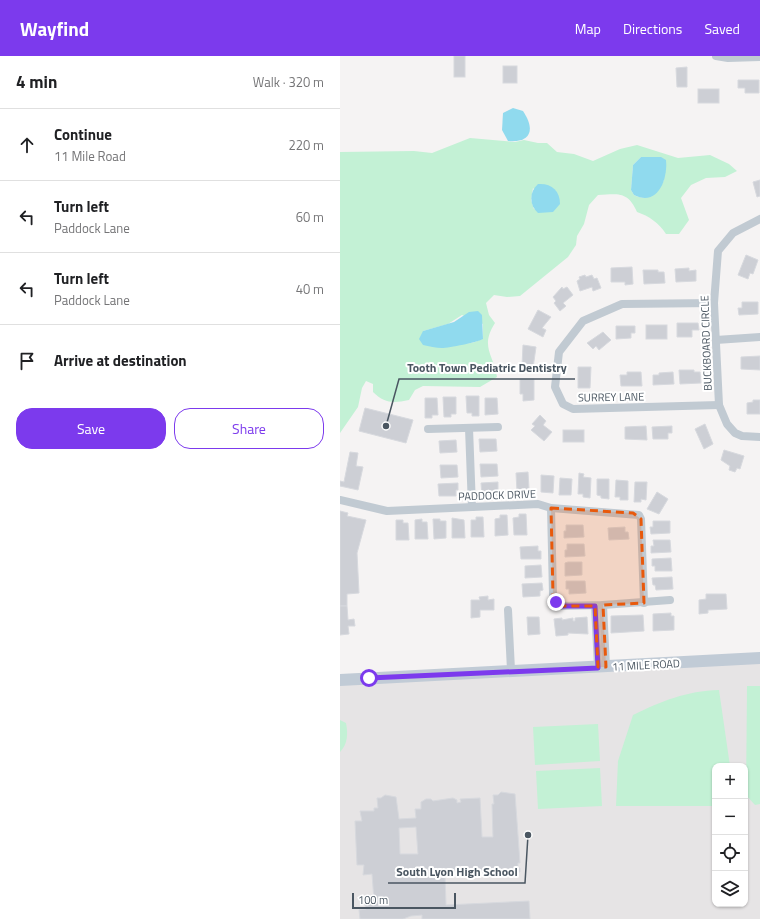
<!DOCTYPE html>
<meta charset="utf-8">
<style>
:root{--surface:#fff;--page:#f6f6f6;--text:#202124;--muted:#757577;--line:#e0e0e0;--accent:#7c3aed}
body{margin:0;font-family:"Titillium Web",sans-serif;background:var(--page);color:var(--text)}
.controls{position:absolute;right:12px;bottom:12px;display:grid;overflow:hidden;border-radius:8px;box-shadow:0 1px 3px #0004}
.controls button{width:36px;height:36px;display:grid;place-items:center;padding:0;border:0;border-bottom:1px solid var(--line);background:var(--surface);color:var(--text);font:20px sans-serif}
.scale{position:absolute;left:12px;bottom:10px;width:104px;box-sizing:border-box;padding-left:4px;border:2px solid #4a5661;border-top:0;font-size:11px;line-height:14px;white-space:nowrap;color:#4a5661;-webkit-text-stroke:3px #fff;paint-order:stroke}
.stop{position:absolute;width:12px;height:12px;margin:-9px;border:3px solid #7c3aed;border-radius:50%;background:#fff}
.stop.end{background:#7c3aed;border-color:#fff;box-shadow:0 1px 4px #0008}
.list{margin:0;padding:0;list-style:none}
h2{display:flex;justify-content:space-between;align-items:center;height:52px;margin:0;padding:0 16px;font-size:17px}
h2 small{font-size:13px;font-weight:400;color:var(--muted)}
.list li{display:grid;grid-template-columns:26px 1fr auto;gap:12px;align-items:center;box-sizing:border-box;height:72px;padding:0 16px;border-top:1px solid var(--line)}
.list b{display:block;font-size:15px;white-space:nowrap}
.list p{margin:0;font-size:13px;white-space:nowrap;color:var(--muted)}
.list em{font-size:13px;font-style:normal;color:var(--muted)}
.actions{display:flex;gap:8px;padding:12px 16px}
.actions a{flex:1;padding:9px 0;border:1px solid var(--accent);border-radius:16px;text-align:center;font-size:14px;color:var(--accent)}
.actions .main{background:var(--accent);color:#fff}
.icon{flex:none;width:22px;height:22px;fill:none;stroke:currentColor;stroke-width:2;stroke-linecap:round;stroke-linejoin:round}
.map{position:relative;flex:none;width:420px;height:863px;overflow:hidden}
header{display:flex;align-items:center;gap:24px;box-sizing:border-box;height:56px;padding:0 20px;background:var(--accent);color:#fff}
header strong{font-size:19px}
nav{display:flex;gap:22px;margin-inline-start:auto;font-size:14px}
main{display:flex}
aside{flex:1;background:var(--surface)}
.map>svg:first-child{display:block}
.education{fill:#e6e4e5;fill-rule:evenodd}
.green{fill:#c3f1d5;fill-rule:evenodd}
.water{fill:#90daee}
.building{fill:#cdcfd5;stroke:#d7d9de;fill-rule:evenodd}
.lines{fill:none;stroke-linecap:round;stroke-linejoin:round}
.street{stroke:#c1cad2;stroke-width:8}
.secondary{stroke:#c1cbd6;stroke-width:12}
.route{stroke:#7c3aed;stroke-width:5}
.marked{fill:#e8590c;fill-opacity:0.2;stroke:#e8590c;stroke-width:3;stroke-dasharray:8 5;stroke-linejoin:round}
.labels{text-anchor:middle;stroke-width:4;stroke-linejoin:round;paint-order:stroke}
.street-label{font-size:11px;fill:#4a5661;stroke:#fff}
.leader{fill:none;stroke:#4a5661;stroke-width:1.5}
.callout-dot{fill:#4a5661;stroke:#fff;stroke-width:1.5}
.callout-label{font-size:12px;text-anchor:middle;font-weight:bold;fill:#4a5661;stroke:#fff;stroke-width:4;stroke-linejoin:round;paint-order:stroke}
</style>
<header>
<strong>Wayfind</strong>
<nav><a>Map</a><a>Directions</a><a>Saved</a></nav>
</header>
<main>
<aside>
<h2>4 min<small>Walk · 320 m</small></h2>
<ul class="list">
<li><svg class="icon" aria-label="ahead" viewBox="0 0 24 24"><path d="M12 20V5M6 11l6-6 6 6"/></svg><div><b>Continue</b><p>11 Mile Road</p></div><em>220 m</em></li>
<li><svg class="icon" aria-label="left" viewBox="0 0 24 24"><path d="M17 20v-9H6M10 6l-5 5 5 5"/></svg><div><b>Turn left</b><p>Paddock Lane</p></div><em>60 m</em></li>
<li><svg class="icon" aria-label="left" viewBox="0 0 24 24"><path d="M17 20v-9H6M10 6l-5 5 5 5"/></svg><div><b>Turn left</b><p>Paddock Lane</p></div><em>40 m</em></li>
<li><svg class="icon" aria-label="arrive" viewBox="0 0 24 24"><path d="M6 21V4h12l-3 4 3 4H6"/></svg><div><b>Arrive at destination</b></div></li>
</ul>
<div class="actions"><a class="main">Save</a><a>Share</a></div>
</aside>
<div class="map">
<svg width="420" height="863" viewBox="0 0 420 863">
<rect width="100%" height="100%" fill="#f5f3f3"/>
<path class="education" d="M420,606V863H0V628ZM375,710H405V848H375Z"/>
<g class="green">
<path d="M130,82L175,86L184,84L198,87H207L217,96L234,98L253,105L280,93L297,89L338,102L370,99L389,108L397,115L385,121L366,122L351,129L341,142L349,164L339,178H326C319,167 309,160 297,156C288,135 278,138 258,139L249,149L244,168L237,180L236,189L228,201L180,240L167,241L154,239L146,247L149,259L155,267C140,291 153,297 157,321L140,331L83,330L75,334L69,344C54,347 45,348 33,336V328L26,325L22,332L18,351L0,377V96L74,95L92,97ZM301,101L324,124C318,136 309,147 294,139L291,134L293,109ZM193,132L213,156L194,153L191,144ZM122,259L143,268V282C124,295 102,282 83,275L108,268Z"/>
<polygon points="407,630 420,630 420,748 415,749 406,739"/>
<path d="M379,634L390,710H375V750H276L278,705L293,659C322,645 346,635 379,634Z"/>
<path d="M0,664L6,667C8,677 8,688 0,696Z"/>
<polygon points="258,668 260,705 195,709 193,671"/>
<polygon points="260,712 262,750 198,753 196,715"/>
</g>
<g class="water">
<path d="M173,52L183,55C195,73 192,87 168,85L162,74L163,57Z"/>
<path d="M301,101H321L326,104C328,123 318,151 294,139L291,134L293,109Z"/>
<path d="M198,128C211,127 220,134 220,148L213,156L198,157C189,149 189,136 198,128Z"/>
<path d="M138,255L142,259L143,283C138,286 109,292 102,292C96,292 89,290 83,289L79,283L83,275L114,266L129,256Z"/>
</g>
<g class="building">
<rect x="114" y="0" width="11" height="21"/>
<rect x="163" y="10" width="14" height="17"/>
<polygon points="347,11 347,31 337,31 336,12"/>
<polygon points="398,24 419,24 419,37 405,37 405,32 398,32"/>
<rect x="358" y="33" width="21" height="14"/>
<polygon points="420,124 420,140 417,141 413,126"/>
<polygon points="406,199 418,204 413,218 410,217 408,223 398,219"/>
<polygon points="292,211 293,228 285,229 285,226 271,226 271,212"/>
<polygon points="349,212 349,215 356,214 356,225 336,226 335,213"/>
<polygon points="303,214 318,214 318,216 324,216 325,227 304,228"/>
<polygon points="245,219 246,221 252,219 254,223 257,222 261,232 253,235 252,231 240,235 237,225 240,223 239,221"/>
<polygon points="222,231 223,233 227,231 233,239 223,247 226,250 220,255 214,247 216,245 213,241"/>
<polygon points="402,246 418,246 418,258 399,259 398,252 402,252"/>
<polygon points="198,254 211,261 202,272 206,274 203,281 188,273"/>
<polygon points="337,267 358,267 359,274 352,274 352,281 337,281"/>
<rect x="306" y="269" width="21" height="14"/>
<polygon points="276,270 295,270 295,277 291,277 291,282 276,283"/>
<polygon points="263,276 271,284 259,294 256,290 253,293 247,287"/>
<polygon points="183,289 196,291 193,312 182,310"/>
<polygon points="420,300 420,314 401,313 401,301"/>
<polygon points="238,311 251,311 250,332 238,332"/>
<polygon points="339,314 354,314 354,316 360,316 361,327 340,328"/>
<polygon points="287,316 301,316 302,330 281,330 280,319 287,319"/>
<polygon points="333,316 334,328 313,329 313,319 319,319 319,317"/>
<polygon points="180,323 194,323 194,344 183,345 183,338 180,338"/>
<polygon points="126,340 139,340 139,360 132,360 132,357 127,357"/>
<polygon points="103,341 116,341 116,358 111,358 111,361 104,361"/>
<polygon points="85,342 97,342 98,359 92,359 92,362 85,362"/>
<polygon points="145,342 157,342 158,358 145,359"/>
<polygon points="413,344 420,344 420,358 407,358 407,347 413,346"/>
<polygon points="25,352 73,364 66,387 19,375"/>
<polygon points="200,359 206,365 203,369 212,376 204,385 191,374 195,370 192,368"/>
<polygon points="365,368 373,388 364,393 355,373"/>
<polygon points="306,370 307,384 285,383 285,371"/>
<polygon points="332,370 332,377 328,377 328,383 313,383 312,371"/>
<rect x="223" y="374" width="21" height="12"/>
<polygon points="139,383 156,383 157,395 140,396"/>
<polygon points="116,384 117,396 100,397 99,385"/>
<polygon points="384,394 404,400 400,413 397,412 395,416 389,414 390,410 381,404"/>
<polygon points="10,396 18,397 16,410 23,411 18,434 0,430 0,425 4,426"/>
<polygon points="140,408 157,408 158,420 141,421"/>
<polygon points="100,409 117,409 118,421 101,422"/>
<polygon points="188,416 189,433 184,433 184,436 177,436 176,417"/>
<polygon points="239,417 244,418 243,421 251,422 250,442 243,441 243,438 238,438"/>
<polygon points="201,419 214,420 213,437 201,436"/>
<polygon points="220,422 232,423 231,439 219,439"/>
<polygon points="257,423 269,423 269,443 261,442 261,440 257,439"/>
<polygon points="276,424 288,425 288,444 280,444 280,441 275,441"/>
<polygon points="158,426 158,439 142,439 141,427"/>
<polygon points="295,426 307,426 306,444 301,443 301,446 294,446"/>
<polygon points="118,427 118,434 116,434 116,440 99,440 98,428"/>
<polygon points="317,436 328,443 319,458 307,453"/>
<polygon points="0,455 8,457 7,460 26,464 17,497 19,537 7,538 7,550 0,550"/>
<polygon points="179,458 186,458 187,479 174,479 173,462 179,461"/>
<polygon points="160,459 167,459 168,479 155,480 155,463 160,462"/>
<polygon points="136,461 143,461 144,481 131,481 131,464 136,464"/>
<polygon points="112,462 124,464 125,482 112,482"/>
<polygon points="82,463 82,466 87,466 88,483 75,483 75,464"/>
<polygon points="93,463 100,463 100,465 106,465 106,482 94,483"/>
<polygon points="56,464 63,464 63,467 68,467 69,484 56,484"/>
<polygon points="313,465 330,465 330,477 311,478 310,471 313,471"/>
<polygon points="226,469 243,469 244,481 224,482 224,475 226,475"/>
<polygon points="285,471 285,476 288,476 289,483 269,484 268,472"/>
<polygon points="313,484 330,484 331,496 311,497 311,490 314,490"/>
<polygon points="227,488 244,488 245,500 225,501 225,494 227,494"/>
<polygon points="198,490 198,495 201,495 201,503 181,503 180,491"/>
<polygon points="331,502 332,515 315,515 315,510 312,510 312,503"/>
<polygon points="228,506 242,506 242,519 225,520 225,507"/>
<polygon points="201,509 202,521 185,522 185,510"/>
<polygon points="332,521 333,533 316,534 315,529 313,529 312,522"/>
<polygon points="226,525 245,525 246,537 229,538 229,533 226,533"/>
<polygon points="202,527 203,534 200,535 200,540 183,541 182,528"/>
<polygon points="366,538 386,538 387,553 368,554 368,557 359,558 359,544 366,543"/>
<polygon points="148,540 148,544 154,543 154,554 140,554 140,561 131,562 131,544 140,544 139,541"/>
<polygon points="0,550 7,550 8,564 14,563 15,570 8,570 9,578 0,579"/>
<polygon points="331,557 331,560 334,560 334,574 313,575 313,558"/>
<polygon points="303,559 304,575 271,577 271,560"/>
<polygon points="187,561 199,561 200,578 188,579"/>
<polygon points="247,561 248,578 228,577 228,579 216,580 214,563 222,562 222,564 233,562 233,565 235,565 235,562"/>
<path d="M161,736L175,738L180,807H178V812H180V816L105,820L106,849L189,845L190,863H82V859L71,860L63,863H20L19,854L26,853L25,844H34L32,818L23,819L24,809H17L15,765H22L20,755H34V752H38L37,742H41L45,739L56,741L59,763L76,762L75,753H81V746L86,743H91L93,745L113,742L117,744V747L121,746L120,743L140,742L142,781H153L152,748H154L153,739H158ZM76,771L78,798H60L59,772Z"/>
</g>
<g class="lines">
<g class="street">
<polyline points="376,0 388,2 420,1"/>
<polyline points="420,163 393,177 378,195 374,247 379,349 387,368 395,377 402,380 420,381"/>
<polyline points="374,247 282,248 243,265 219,296 215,331 223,348 233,353 379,349"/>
<polyline points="376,284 420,281"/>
<polyline points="129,372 132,451"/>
<polyline points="88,373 158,371"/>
<polyline points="0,444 47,455 198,448 211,452 299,459 301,463 304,547"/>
<polyline points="211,452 213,539 216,546 220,550 263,549 330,544"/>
<polyline points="263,549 266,611"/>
<polyline points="255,550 258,611"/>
<polyline points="168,554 171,614"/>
</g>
<polyline class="secondary" points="0,624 420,602"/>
</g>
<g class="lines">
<polyline class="route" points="29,622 258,612 255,550 220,550 216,546"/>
</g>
<path class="marked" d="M211,452L293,457L301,463L304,547L263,549L266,611H258L255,550H220L213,539Z"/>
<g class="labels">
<g class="street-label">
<text transform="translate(366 287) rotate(-92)" y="4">BUCKBOARD CIRCLE</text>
<text transform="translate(271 341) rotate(-1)" y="4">SURREY LANE</text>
<text transform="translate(157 439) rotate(-2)" y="4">PADDOCK DRIVE</text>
<text transform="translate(306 609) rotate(-3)" y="4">11 MILE ROAD</text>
</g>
</g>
<path class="leader" d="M46 370L59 323H235M188 779L185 827H48"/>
<g class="callout-dot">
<circle cx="46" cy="370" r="4"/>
<circle cx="188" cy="779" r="4"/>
</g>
<g class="callout-label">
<text x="147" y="316">Tooth Town Pediatric Dentistry</text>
<text x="117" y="820">South Lyon High School</text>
</g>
</svg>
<div class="controls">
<button>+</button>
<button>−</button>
<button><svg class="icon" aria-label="locate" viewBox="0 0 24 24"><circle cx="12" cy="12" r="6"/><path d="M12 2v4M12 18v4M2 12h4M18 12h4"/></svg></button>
<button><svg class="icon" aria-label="layers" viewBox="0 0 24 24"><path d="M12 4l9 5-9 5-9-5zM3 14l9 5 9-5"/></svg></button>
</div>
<div class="scale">100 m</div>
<div class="stop" style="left:29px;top:622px"></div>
<div class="stop end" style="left:216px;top:546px"></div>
</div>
</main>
